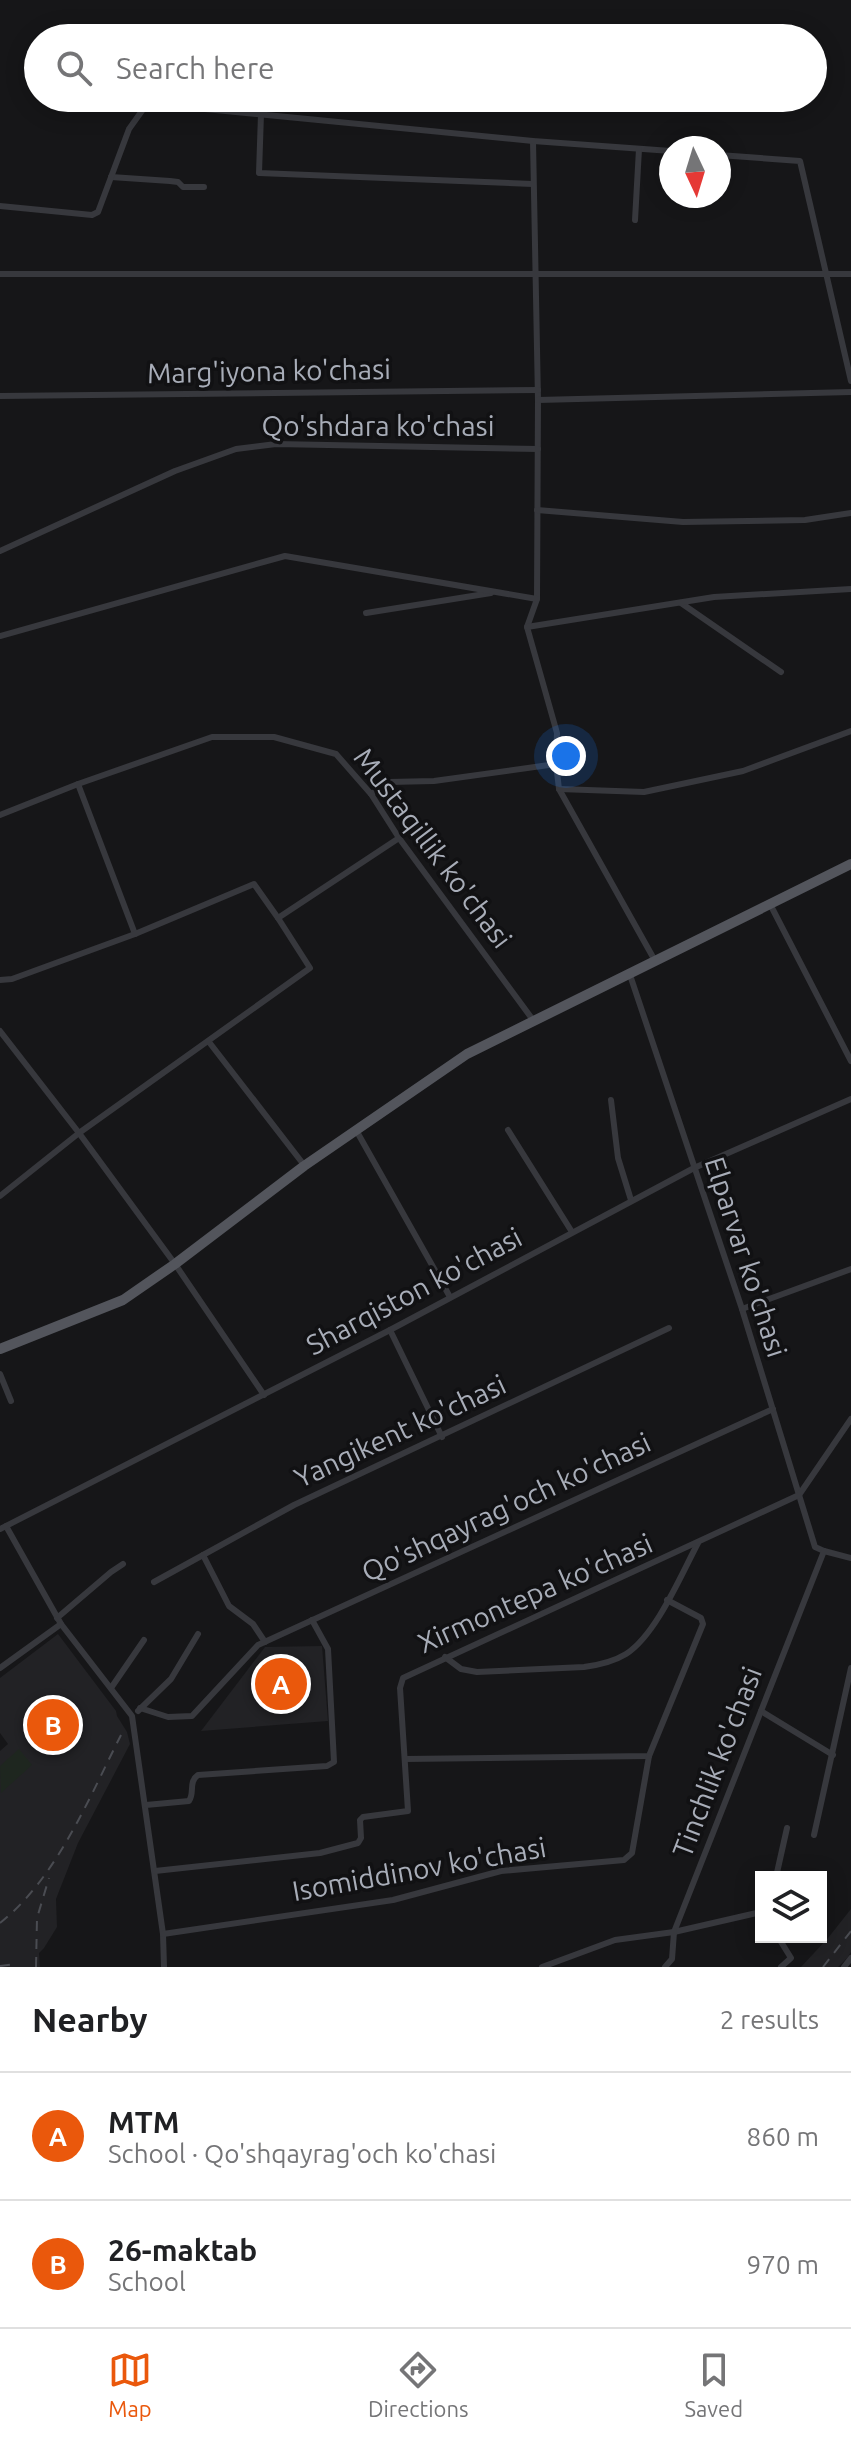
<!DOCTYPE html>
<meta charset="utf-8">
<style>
:root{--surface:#fff;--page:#f6f6f6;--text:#202124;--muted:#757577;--line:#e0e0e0;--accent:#ea580c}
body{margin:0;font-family:Ubuntu,sans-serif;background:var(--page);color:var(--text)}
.controls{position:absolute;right:24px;bottom:24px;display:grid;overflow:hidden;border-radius:0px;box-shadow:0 4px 20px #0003}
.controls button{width:72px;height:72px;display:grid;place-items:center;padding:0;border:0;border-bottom:2px solid var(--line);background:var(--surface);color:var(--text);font:40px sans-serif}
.compass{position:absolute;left:659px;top:136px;width:72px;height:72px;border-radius:50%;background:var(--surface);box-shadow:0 4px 20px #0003;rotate:176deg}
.you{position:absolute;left:566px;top:756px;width:28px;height:28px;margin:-20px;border:6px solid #fff;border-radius:50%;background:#1a73e8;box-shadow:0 0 0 12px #1a73e833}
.badge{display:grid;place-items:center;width:52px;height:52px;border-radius:50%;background:var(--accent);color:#fff;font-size:26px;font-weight:700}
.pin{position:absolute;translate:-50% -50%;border:4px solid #fff;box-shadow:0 2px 8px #0006}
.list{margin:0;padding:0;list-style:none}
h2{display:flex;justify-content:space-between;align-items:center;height:104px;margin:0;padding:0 32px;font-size:34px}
h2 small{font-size:26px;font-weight:400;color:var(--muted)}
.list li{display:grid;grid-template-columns:52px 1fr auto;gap:24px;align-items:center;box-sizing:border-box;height:128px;padding:0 32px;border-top:2px solid var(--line)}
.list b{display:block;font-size:30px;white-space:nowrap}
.list p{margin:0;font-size:26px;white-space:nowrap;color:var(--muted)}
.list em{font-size:26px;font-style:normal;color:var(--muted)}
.icon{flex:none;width:44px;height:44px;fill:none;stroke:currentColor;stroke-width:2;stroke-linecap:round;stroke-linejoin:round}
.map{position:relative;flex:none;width:851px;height:1967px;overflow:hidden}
.search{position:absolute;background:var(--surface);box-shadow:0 4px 20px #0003;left:24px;right:24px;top:24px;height:88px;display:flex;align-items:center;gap:20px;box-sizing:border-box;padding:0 28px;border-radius:44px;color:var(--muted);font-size:30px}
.sheet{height:360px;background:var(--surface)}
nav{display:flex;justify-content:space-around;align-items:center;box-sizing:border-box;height:112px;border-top:2px solid var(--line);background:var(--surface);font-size:22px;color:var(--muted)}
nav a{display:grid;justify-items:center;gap:4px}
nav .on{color:var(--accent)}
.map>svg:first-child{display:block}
.built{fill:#222225}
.green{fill:#1e261f}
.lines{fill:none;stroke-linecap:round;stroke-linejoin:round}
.street{stroke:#37383d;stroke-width:6}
.primary{stroke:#53555c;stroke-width:10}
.rail{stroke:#4a4c52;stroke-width:2;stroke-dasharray:10 8;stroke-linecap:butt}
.labels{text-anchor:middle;stroke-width:7;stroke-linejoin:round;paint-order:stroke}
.street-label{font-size:28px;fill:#a8adb8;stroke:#111113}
</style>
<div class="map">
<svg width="851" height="1967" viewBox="0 0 851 1967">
<rect width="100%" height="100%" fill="#161618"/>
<g class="built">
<polygon points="58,1634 116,1711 117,1716 127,1732 130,1744 78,1843 56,1899 57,1927 44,1948 39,1953 40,1967 0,1967 0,1751 8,1744 0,1733 0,1678"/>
<polygon points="322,1646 328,1721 201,1731 265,1647"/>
<polygon points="851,1909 851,1952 848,1957 838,1967 801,1967 828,1938"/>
</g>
<polygon class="green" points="19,1749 32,1765 1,1793 0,1766"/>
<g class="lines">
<g class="street">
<polyline points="261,114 259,173 533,184"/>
<polyline points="533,141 538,400 537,599 527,627 557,733 556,764 559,789 654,959"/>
<polyline points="719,155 800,161 851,381"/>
<polyline points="111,177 170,181 178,182 183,187 204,187"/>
<polyline points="0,206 92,215 98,212 129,129 144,108 164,105 533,141 671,151"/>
<polyline points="635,220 639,149"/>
<polyline points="0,274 851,274"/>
<polyline points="0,396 538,390"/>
<polyline points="538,400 851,392"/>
<polyline points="537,510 683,522 805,520 851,513"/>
<polyline points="0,551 175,471 236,449 276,444 538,449"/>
<polyline points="681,603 781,672"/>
<polyline points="366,613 491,593"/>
<polyline points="527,627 714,597 851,589"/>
<polyline points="0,636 285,556 537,599"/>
<polyline points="78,784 135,934"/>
<polyline points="559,789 644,792 743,771 851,731"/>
<polyline points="371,794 389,782 434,781 556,764"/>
<polyline points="0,815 78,784 212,737 274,737 336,754 371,794 399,838 533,1020"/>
<polyline points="770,904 851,1061"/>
<polyline points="629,972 742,1309 815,1547 824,1551"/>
<polyline points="0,980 12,979 135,934 254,884 278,918"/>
<polyline points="0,1031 79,1133 0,1196"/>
<polyline points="209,1042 304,1165"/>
<polyline points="611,1100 618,1158 631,1200"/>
<polyline points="356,1130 450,1297"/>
<polyline points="508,1130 572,1232"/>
<polyline points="742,1309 851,1269"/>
<polyline points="390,1330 442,1437"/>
<polyline points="0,1374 11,1401"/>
<polyline points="264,1395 175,1264 79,1133 310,968 278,918 399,838"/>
<polyline points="6,1526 61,1624 132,1716 163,1934 164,1967"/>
<polyline points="0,1529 390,1330 694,1168 851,1099"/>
<polyline points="203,1555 229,1606 253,1624 265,1642"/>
<polyline points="154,1582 294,1505 669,1328"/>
<polyline points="57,1618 111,1572 123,1564"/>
<path d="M445,1657L461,1669L477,1672L584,1667C599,1665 613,1662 626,1654C656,1635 681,1575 698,1543"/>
<polyline points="0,1668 61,1624"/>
<polyline points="111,1688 144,1640"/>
<polyline points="140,1708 168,1717 192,1716 258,1645 773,1409"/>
<polyline points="138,1711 171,1679 198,1634"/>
<polyline points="761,1711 833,1755"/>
<polyline points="405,1759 649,1756 703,1624 701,1618 667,1600"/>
<path d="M146,1805L189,1801C195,1793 188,1782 198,1775L327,1766L334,1762L328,1649L312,1620"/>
<polyline points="814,1835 851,1668"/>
<polyline points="155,1871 320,1853 358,1843 361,1838 360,1820 363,1817 408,1811 400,1688 403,1678 799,1495 851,1419"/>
<polyline points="776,1877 787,1828"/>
<polyline points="674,1932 824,1551 851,1558"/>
<polyline points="674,1932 761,1912"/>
<polyline points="163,1934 393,1900 501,1871 624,1860 632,1853 649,1756"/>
<polyline points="778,1937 791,1958 781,1967"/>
<polyline points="542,1967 615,1940 674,1932 672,1959 665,1967"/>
<polyline points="844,1967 851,1958"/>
</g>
<polyline class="primary" points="0,1349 123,1300 175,1264 304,1166 467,1054 851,864"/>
<g class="rail">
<path d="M0,1923C56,1879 89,1798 121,1735"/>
<polyline points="0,1966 17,1964"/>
<polyline points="36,1967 37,1918 49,1878"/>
<polyline points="823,1967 851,1931"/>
</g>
</g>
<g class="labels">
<g class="street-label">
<text transform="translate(269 371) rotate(-1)" y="10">Marg'iyona ko'chasi</text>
<text x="378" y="436">Qo'shdara ko'chasi</text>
<text transform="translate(433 848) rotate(53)" y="10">Mustaqillik ko'chasi</text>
<text transform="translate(746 1257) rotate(72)" y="10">Elparvar ko'chasi</text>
<text transform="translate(414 1291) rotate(-28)" y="10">Sharqiston ko'chasi</text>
<text transform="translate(400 1431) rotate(-25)" y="10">Yangikent ko'chasi</text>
<text transform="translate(506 1507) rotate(-25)" y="10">Qo'shqayrag'och ko'chasi</text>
<text transform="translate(535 1593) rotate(-24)" y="10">Xirmontepa ko'chasi</text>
<text transform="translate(717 1762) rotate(-69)" y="10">Tinchlik ko'chasi</text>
<text transform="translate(419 1869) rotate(-10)" y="10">Isomiddinov ko'chasi</text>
</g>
</g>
</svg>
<div class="controls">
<button><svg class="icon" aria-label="layers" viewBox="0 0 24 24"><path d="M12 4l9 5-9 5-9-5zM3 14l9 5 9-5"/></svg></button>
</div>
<svg class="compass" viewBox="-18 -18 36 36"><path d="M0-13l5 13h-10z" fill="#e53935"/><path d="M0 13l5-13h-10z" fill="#757577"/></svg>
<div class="you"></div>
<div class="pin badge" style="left:281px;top:1684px">A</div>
<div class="pin badge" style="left:53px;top:1725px">B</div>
<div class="search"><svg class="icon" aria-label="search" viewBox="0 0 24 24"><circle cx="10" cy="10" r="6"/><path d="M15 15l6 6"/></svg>Search here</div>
</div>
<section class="sheet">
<h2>Nearby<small>2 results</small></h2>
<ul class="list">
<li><span class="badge">A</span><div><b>MTM</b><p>School · Qo'shqayrag'och ko'chasi</p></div><em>860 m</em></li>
<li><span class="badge">B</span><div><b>26-maktab</b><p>School</p></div><em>970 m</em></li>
</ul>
</section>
<nav>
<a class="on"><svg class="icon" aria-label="map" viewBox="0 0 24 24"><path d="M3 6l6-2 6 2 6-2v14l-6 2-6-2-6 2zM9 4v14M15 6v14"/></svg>Map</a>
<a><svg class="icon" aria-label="directions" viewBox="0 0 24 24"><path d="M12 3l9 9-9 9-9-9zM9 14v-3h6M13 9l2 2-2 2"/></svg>Directions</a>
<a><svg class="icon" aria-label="saved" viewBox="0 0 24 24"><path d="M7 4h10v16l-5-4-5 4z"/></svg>Saved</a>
</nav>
